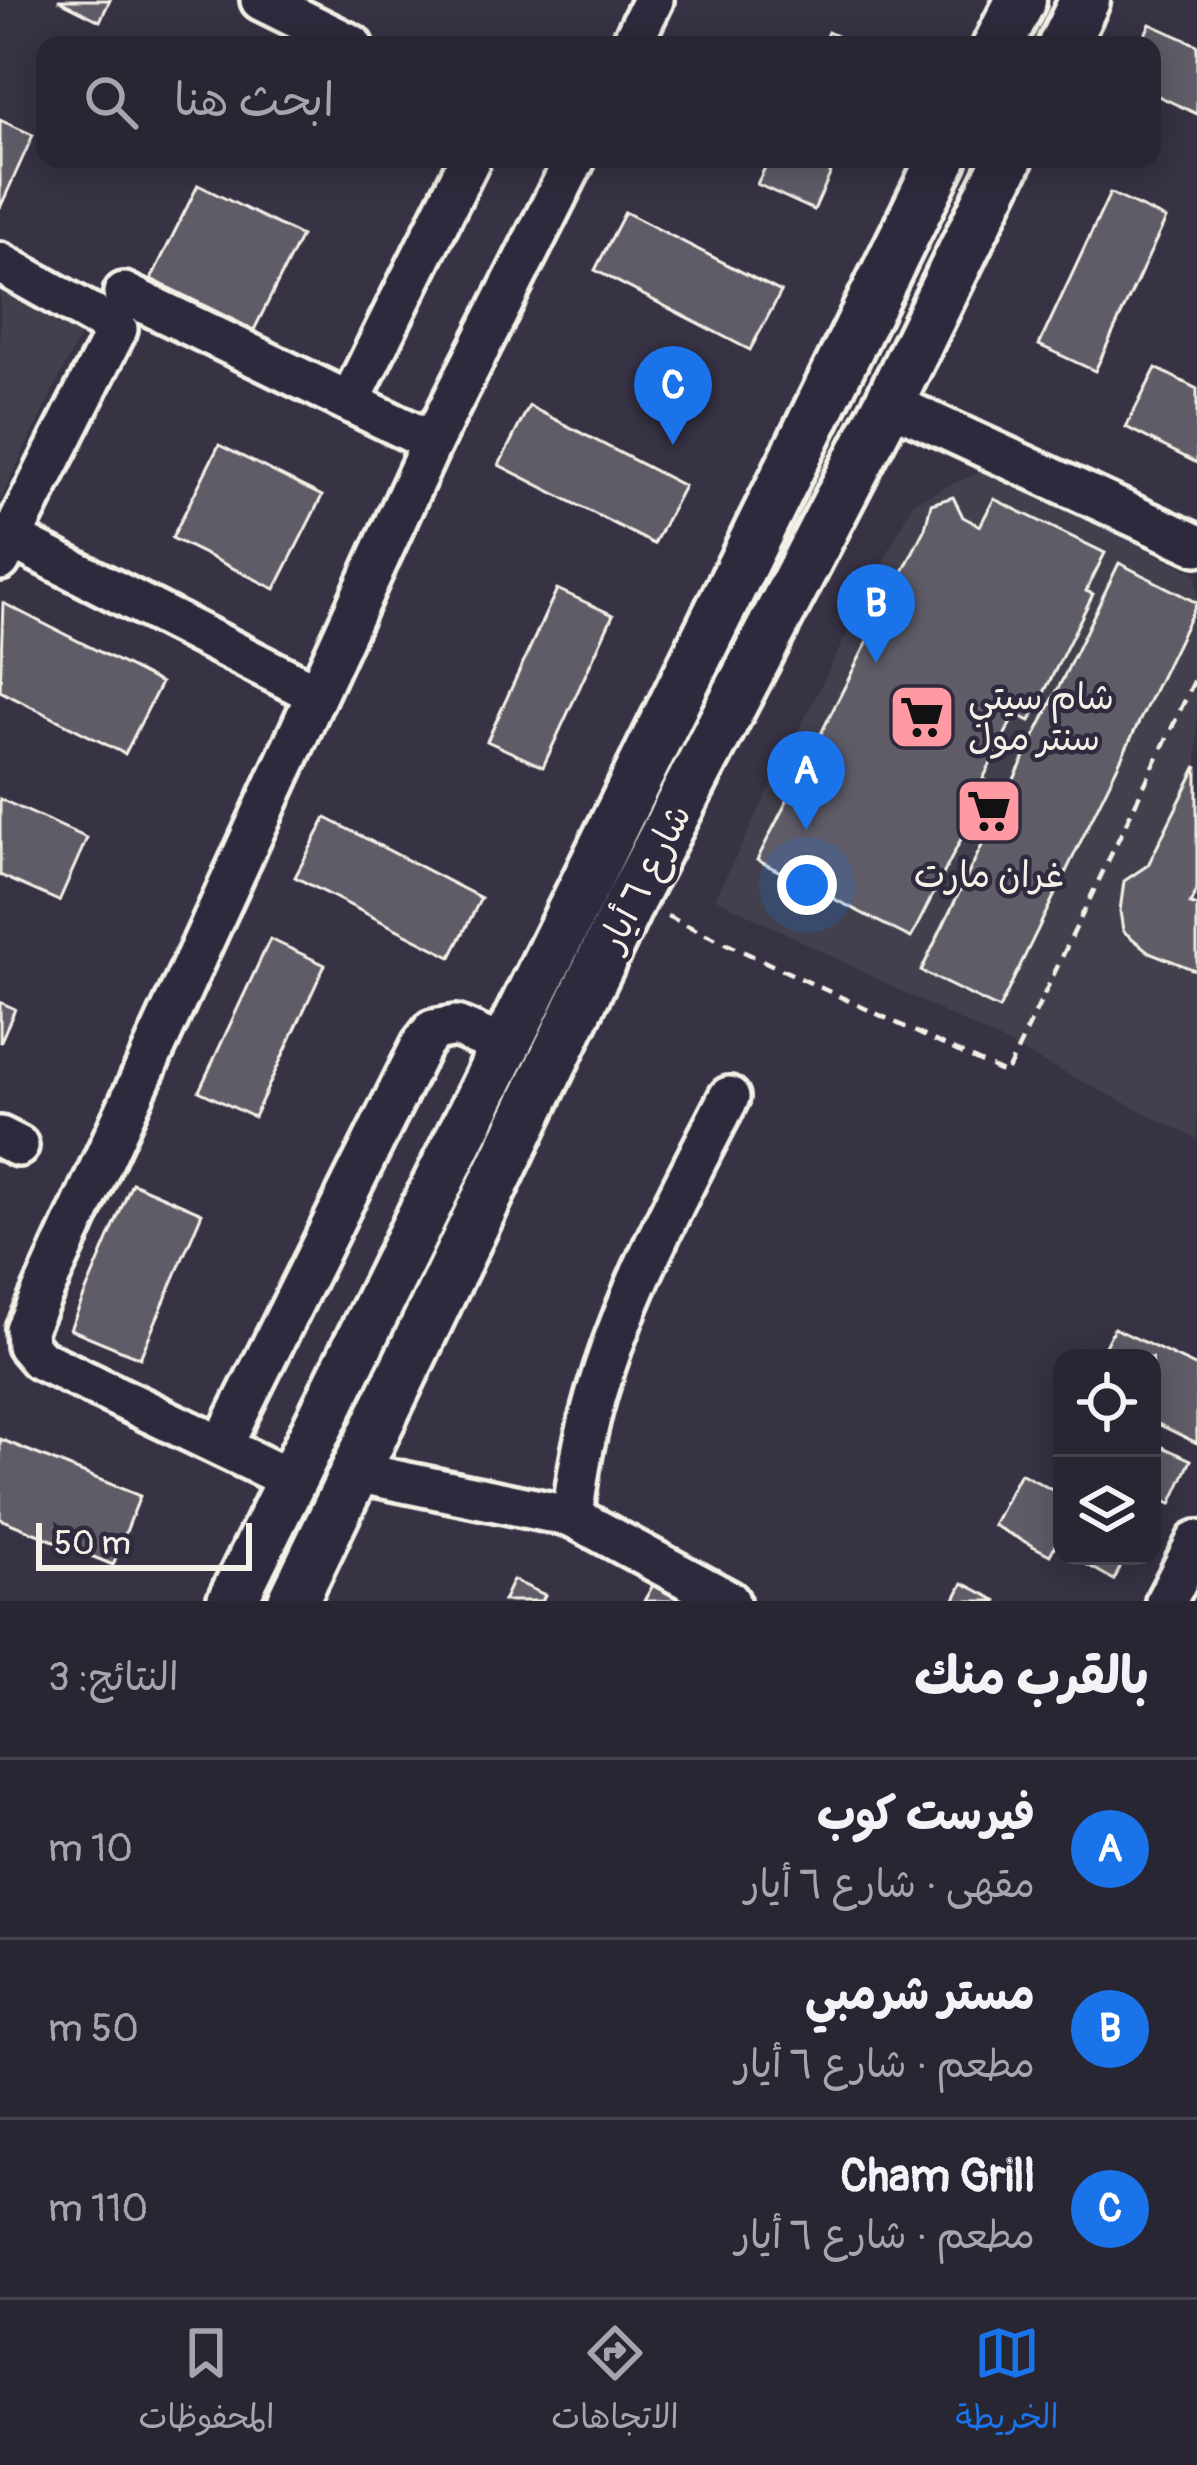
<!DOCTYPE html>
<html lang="ar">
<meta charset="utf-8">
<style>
:root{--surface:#292633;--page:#35323f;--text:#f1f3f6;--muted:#a5a5ac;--line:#45434e;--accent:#1a73e8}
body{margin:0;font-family:Pangolin,"Playpen Sans Arabic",sans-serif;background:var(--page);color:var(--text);direction:rtl}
.controls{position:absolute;right:36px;bottom:36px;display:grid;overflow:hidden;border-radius:24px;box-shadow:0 6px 30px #0003}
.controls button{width:108px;height:108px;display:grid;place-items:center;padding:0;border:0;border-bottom:3px solid var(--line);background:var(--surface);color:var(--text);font:60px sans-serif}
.scale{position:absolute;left:36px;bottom:30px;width:216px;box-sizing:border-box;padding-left:12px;border:6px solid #f4f1e8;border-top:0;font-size:33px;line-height:42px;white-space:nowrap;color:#f4f1e8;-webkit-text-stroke:9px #2f2a3d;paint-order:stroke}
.you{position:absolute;left:807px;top:885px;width:42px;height:42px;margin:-30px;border:9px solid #fff;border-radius:50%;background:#1a73e8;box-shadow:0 0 0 18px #1a73e833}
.badge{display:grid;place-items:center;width:78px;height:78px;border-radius:50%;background:var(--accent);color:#fff;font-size:39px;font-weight:700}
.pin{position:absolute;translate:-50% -99px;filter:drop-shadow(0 3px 6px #0008)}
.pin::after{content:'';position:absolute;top:63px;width:42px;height:36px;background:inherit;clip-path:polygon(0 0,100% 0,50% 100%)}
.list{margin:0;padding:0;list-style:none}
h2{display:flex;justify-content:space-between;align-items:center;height:156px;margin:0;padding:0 48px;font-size:51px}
h2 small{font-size:39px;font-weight:400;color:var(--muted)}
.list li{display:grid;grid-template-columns:78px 1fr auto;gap:36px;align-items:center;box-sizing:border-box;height:180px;padding:0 48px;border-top:3px solid var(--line)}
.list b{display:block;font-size:45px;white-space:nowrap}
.list p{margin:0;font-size:39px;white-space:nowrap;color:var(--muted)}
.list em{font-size:39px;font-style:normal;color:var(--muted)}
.icon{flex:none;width:66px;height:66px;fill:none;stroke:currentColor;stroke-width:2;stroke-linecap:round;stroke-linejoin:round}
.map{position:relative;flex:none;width:1197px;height:1601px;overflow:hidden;direction:ltr}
.search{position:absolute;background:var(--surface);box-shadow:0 6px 30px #0003;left:36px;right:36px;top:36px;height:132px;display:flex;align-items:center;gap:30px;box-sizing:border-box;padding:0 42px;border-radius:24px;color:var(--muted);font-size:45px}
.sheet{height:696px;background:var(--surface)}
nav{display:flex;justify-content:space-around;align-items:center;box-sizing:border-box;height:168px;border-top:3px solid var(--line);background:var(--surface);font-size:33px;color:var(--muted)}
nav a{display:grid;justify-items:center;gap:6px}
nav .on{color:var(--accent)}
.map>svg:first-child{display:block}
.built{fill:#433f4e}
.building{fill:#5f5c67;stroke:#f4f1e8;stroke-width:3}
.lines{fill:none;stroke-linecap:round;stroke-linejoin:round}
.minor-casing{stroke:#f4f1e8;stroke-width:48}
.major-casing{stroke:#f4f1e8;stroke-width:57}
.path{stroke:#f4f1e8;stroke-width:4.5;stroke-dasharray:12 9;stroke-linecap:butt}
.minor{stroke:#2f2a3d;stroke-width:39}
.major{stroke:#2f2a3d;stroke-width:48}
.labels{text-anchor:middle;stroke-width:9;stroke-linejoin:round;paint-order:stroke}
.poi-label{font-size:36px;fill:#f4f1e8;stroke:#2f2a3d;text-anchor:start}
.street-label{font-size:36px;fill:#f4f1e8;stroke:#2f2a3d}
</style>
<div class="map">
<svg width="1197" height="1601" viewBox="0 0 1197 1601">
<rect width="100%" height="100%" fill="#373244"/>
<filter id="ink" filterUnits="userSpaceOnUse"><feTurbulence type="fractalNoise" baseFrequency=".00833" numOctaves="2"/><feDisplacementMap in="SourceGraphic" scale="24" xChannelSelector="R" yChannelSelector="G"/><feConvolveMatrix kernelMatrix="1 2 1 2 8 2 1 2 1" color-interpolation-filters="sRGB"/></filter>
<g filter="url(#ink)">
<g class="built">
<polygon points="0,289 83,329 0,500"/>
<polygon points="986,469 1197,574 1197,1139 715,898 913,502"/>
</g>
<g class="building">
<polygon points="58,0 110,0 100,21"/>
<polygon points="1150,24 1197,45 1197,114 1152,93 1152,45 1140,45"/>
<polygon points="828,32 856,45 822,45"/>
<polygon points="0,120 33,135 0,208"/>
<polygon points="769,159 837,159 814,210 757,184"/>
<polygon points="198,185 301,236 254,330 151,279"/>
<polygon points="1110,193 1166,219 1095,371 1039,345"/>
<polygon points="625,212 781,292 750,350 595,270"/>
<polygon points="1156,368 1197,389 1197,463 1126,427"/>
<polygon points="529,406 684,486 654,544 499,465"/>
<polygon points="219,445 322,496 275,589 172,538"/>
<polygon points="953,497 963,517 980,526 994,499 1105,553 1086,591 1093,594 1030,721 1015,714 983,779 990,782 911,938 757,860 925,528 931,504"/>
<polygon points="1119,563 1197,603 999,1009 921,971"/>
<polygon points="557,589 613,615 543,767 487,741"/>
<polygon points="3,603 161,683 125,754 0,691"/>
<polygon points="1197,766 1197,889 1190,904 1197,906 1197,971 1149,952 1123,931 1120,911 1124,881 1148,865"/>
<polygon points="0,799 87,838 59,901 0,875"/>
<polygon points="326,818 481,898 451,957 295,877"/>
<polygon points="270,939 325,965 254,1117 199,1091"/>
<polygon points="0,1002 15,1009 0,1043"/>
<polygon points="132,1183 202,1213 140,1358 70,1329"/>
<polygon points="1114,1328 1197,1367 1197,1443 1152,1421 1152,1358 1099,1358"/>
<polygon points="0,1439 140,1496 113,1565 0,1519"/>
<polygon points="1152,1442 1191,1460 1171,1504 1152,1495"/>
<polygon points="1020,1473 1062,1495 1062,1532 1050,1555 993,1525"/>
<polygon points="1072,1556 1126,1556 1114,1580"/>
<polygon points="658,1576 685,1591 680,1601 644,1601"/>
<polygon points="513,1580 545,1595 542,1601 503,1601"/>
<polygon points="963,1583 998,1601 954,1601"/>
</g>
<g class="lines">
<g class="minor-casing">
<g id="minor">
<polyline points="261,0 352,45"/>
<polyline points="631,45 653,0"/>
<polyline points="0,263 117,329 0,560"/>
<polyline points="124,293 432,442"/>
<polyline points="351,399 470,159"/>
<polyline points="889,403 1197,545"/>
<polyline points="11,538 315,693"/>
<polyline points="0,1137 18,1146"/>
<polyline points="222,1446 422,1044 433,1030 456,1026 505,1047"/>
<polyline points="355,1472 573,1517 729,1601"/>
<polyline points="291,1480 39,1359 27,1345 26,1329 432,442 575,159"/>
<path d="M573,1517C585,1366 661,1229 729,1097"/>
<polyline points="1166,1601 1197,1541"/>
</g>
</g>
<g class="major-casing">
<g id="major">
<polyline points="998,45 1021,0"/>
<polyline points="1063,45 1085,0"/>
<polyline points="232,1601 942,159"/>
<polyline points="293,1601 631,899 889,403 1008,159"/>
</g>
</g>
<polyline class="path" points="667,916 1006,1074 1197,675"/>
<use href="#minor" class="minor"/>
<use href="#major" class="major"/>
</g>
</g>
<defs>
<g id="supermarket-square" transform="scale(3.45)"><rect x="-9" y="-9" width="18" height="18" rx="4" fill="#ff9aa2" stroke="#2f2a3d"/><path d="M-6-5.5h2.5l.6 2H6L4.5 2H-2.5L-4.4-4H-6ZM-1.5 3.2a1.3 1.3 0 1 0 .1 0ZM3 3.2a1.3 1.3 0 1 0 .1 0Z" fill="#111"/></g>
</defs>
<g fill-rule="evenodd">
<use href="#supermarket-square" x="922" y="717"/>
<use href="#supermarket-square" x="989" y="811"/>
</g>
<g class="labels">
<g class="poi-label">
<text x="968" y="709">شام سيتي<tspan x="968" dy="41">سنتر مول</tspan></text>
<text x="989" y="887" text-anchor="middle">غران مارت</text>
</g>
<g class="street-label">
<text transform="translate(644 877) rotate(-63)" y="13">شارع ٦ أيار</text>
</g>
</g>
</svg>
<div class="controls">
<button><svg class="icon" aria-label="locate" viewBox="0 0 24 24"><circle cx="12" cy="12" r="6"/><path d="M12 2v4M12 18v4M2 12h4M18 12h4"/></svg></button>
<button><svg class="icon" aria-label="layers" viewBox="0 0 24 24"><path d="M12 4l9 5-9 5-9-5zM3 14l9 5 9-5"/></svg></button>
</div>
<div class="scale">50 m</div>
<div class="you"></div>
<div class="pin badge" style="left:806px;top:830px">A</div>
<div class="pin badge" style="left:876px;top:663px">B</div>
<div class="pin badge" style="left:673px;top:445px">C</div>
<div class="search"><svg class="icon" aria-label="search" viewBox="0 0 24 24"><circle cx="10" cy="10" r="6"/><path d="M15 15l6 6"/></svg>ابحث هنا</div>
</div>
<section class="sheet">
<h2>بالقرب منك<small>النتائج: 3</small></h2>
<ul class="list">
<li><span class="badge">A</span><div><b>فيرست كوب</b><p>مقهى · شارع ٦ أيار</p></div><em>10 m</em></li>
<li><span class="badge">B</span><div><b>مستر شرمبي</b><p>مطعم · شارع ٦ أيار</p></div><em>50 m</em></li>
<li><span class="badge">C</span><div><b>Cham Grill</b><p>مطعم · شارع ٦ أيار</p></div><em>110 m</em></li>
</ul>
</section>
<nav>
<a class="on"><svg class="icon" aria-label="map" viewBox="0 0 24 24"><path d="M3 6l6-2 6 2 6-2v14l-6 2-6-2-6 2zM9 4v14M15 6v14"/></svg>الخريطة</a>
<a><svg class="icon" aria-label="directions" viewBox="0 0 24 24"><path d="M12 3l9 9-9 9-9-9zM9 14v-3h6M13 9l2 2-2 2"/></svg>الاتجاهات</a>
<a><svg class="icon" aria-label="saved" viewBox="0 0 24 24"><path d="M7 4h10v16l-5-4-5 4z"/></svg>المحفوظات</a>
</nav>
